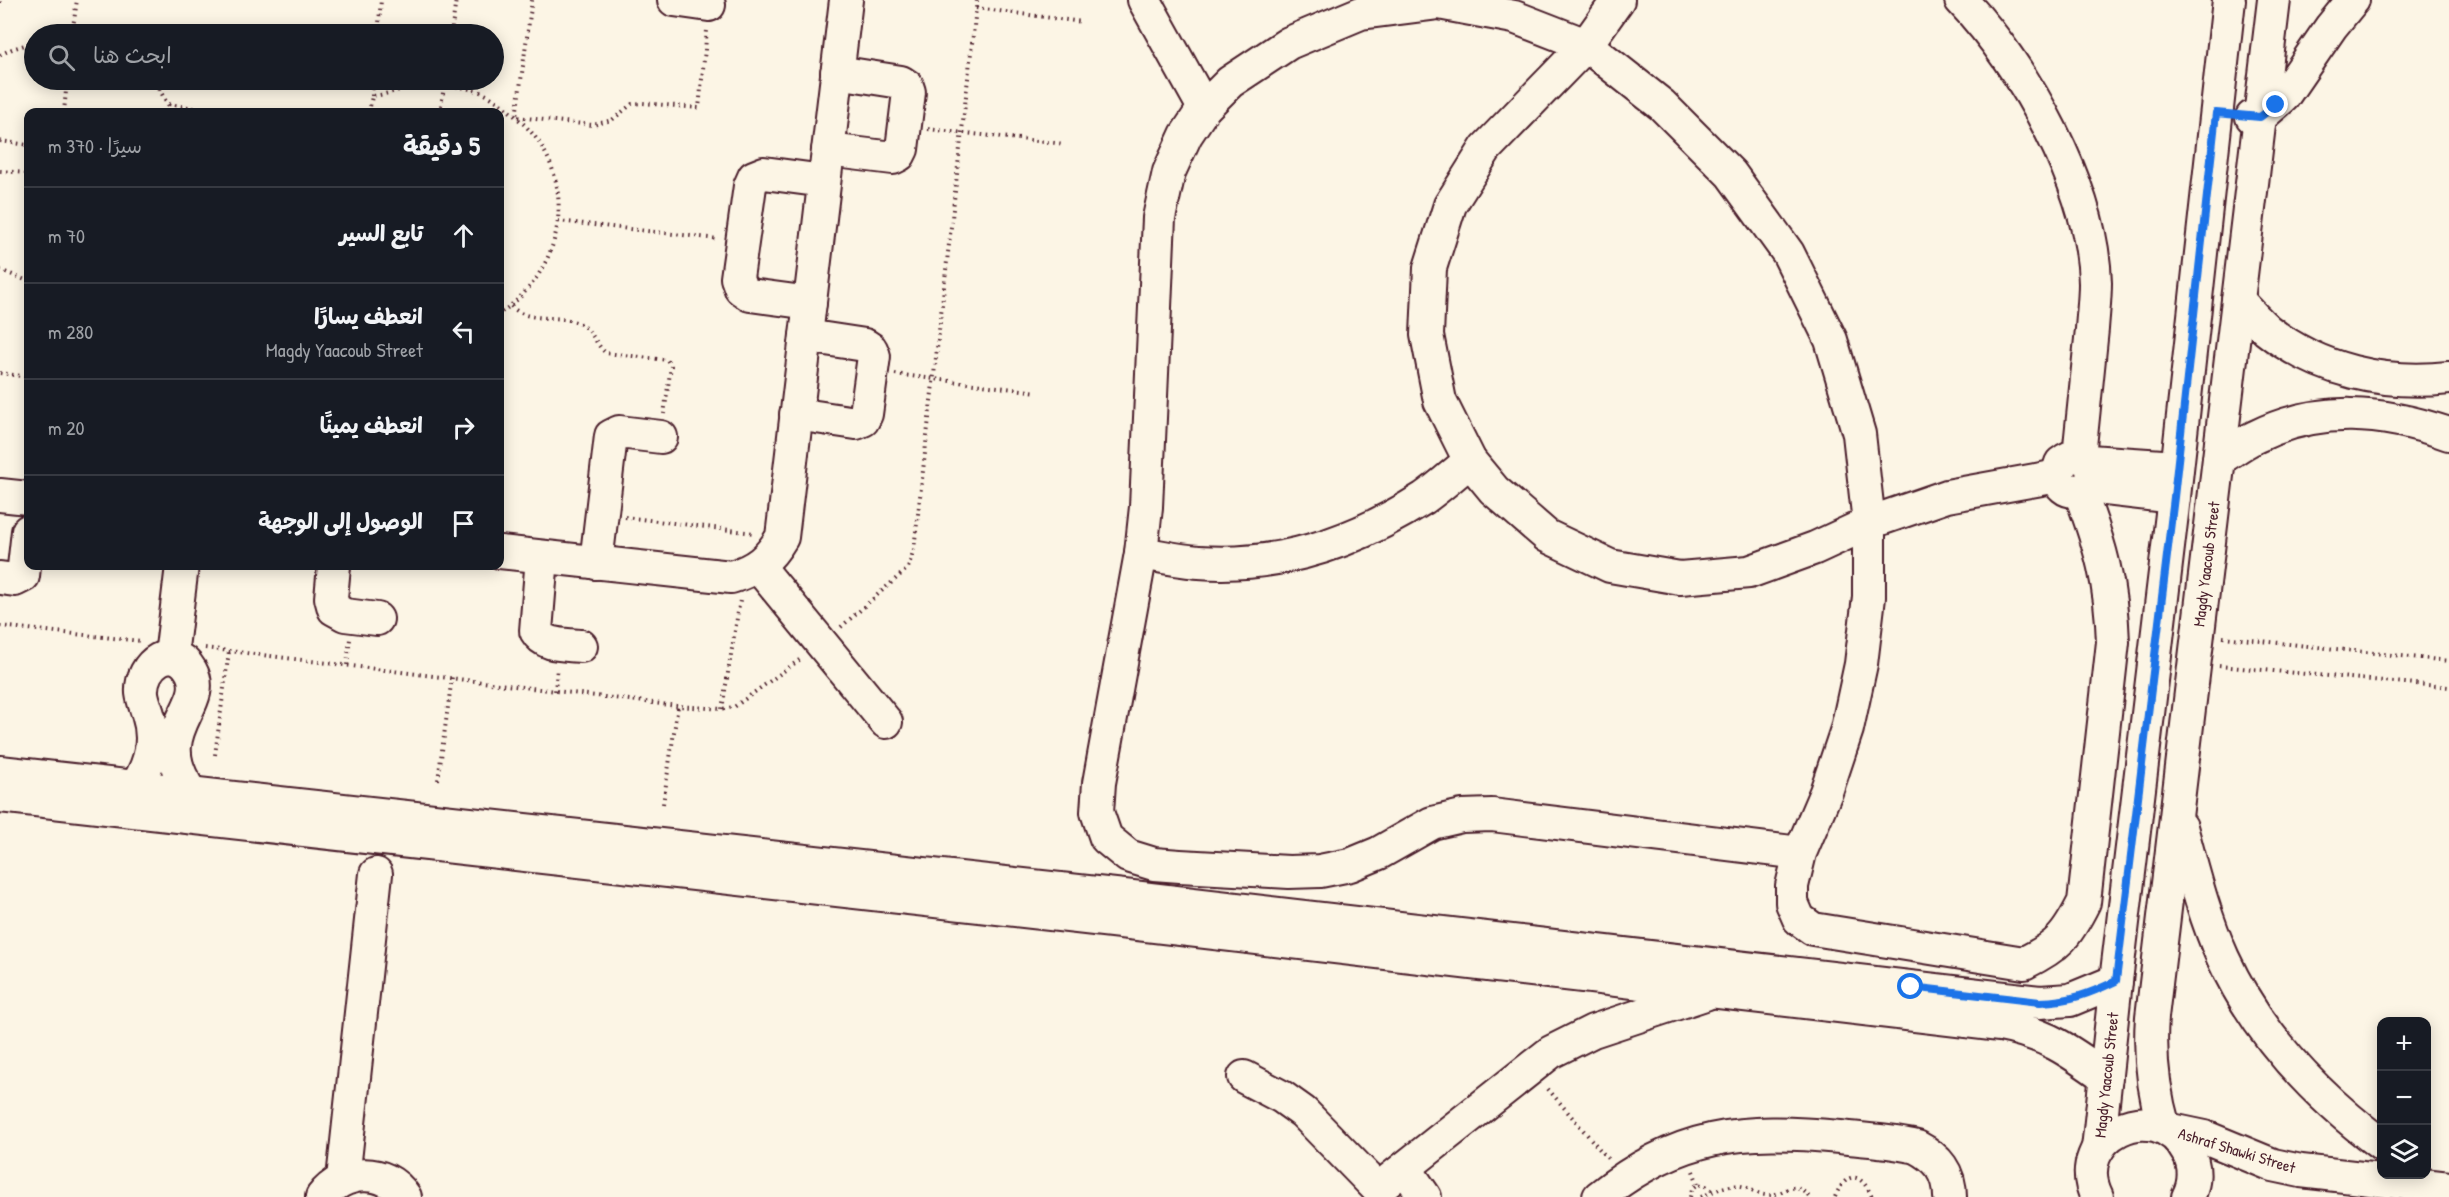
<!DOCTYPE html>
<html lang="ar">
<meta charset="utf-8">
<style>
:root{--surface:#171b24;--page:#242831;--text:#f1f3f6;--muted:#9ea1a6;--line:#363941}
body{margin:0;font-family:"Patrick Hand","Playpen Sans Arabic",sans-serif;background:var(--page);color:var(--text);direction:rtl}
.controls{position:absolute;right:18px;bottom:18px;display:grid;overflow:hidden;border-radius:12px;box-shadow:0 3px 15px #0003}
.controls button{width:54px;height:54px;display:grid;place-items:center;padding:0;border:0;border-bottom:2px solid var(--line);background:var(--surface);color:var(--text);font:30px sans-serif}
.stop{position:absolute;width:18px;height:18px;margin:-14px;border:4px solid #1a73e8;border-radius:50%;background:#fff}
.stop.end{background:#1a73e8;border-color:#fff;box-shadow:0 2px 6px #0008}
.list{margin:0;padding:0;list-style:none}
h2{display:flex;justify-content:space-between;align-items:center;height:78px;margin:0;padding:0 24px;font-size:26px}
h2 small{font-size:20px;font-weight:400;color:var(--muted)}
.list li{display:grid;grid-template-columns:39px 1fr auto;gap:18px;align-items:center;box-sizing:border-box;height:96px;padding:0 24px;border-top:2px solid var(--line)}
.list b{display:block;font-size:22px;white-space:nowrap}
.list p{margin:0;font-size:20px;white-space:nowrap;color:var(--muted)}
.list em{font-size:20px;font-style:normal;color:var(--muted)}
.icon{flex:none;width:33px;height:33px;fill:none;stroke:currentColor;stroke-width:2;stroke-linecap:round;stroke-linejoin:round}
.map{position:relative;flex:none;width:2449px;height:1197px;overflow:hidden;direction:ltr}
.search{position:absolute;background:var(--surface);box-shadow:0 3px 15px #0003;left:24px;top:24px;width:480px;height:66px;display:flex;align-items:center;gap:15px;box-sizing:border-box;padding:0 21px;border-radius:33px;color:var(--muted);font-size:22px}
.panel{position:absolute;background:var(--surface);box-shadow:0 3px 15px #0003;left:24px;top:108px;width:480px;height:462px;border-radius:12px;direction:rtl}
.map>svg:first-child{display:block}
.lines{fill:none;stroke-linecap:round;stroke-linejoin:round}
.minor-casing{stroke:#4a1f2b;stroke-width:36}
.path{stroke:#4a1f2b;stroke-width:4;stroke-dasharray:1.5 4.5;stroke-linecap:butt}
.minor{stroke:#fcf5e5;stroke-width:32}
.route{stroke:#1a73e8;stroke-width:8}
.labels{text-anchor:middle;stroke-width:6;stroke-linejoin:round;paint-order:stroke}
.street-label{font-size:16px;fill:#4a1f2b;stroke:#fcf5e5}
</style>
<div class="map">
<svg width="2449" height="1197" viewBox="0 0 2449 1197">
<rect width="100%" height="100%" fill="#fcf5e5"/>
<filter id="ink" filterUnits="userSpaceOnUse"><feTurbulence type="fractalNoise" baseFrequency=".0167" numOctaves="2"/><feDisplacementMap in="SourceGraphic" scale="12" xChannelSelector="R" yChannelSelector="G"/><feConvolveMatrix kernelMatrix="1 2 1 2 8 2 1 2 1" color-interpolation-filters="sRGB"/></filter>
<g filter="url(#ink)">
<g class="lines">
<g class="minor-casing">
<g id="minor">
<polyline points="674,0 709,5"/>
<polyline points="1144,0 1204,108"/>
<polyline points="1618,0 1586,45 1486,148 1450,205 1430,268 1427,335 1440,401 1470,461 1494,490 1547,536 1610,566 1680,578 1749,572 1815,548 1869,523 1947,496 2058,476"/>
<path d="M1961,0C2025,67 2093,189 2095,283C2095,298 2093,314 2092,329C2088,371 2083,414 2079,456"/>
<polyline points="2252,117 2260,117 2283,97 2331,27 2353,0"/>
<polyline points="828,150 893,158 899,155 902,149 909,92 907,86 901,82 837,72"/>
<path d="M2238,300C2247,310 2257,321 2267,330C2319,371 2384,385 2449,378"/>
<polyline points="810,303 750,295 741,289 737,278 750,186 754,177 764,173 824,181"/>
<polyline points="796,414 856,423 863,420 866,414 874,356 871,349 865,345 806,336"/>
<path d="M2219,459C2231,452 2242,443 2255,437C2320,405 2382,411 2449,434"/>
<polyline points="2089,461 2177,467"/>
<path d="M2089,487L2094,475L2089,461C2079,454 2071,455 2061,463C2052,485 2068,498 2089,487L2174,497"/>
<polyline points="0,495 28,498"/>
<path d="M500,552L731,577C756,570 769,559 782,537L846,0"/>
<path d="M1141,553C1160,556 1180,561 1199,562C1280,568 1357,541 1424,498C1440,487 1455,473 1470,461"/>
<path d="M542,557L536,631C545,647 565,644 581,646"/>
<polyline points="596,563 611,436 619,432 661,437"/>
<polyline points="334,566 331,598 334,609 345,615 377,619"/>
<polyline points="758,566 886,722"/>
<polyline points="0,578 15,580 23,576 28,531"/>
<polyline points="171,656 182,566"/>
<polyline points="0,772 1115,895 2040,1002 2070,1000 2116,981"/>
<path d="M135,788C150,765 157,741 148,714C146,707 143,701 142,693C140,664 173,640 191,671C211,707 145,731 192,794"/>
<path d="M0,796L1112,921L2000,1025C2045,1033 2070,1051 2106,1077"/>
<path d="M2181,827C2193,871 2204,916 2223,958C2258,1035 2315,1095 2382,1145"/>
<path d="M1800,853L1492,815L1462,816L1432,823L1379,853L1350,865L1320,871L1289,872L1180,866L1154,864L1128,856L1106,838L1097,812L1099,783L1141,553L1146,507L1159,218L1169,172L1186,135L1204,108L1230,82L1289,43L1361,13L1439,3L1514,17L1586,45L1662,105L1731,174L1788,253L1831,340L1859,434L1869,523V597L1861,664L1847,729L1826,792L1800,853L1792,886V903L1799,919L1813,929L2024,963C2059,946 2067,936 2084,902L2113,642C2111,583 2101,547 2080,492"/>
<polyline points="1244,1077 1282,1097 1303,1112 1378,1189 1551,1052 1593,1031 1705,994"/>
<path d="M2164,1128C2153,1090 2149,1056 2152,1017L2274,0"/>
<polyline points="2167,1129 2205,1137 2273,1165 2301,1171 2449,1188"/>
<polyline points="2098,1149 2116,981 2174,497 2229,0"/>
<polyline points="1405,1168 1425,1197"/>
<polyline points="343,1179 376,874"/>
<path d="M322,1197C342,1170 385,1166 405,1197"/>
<path d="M1599,1197C1678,1133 1742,1128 1840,1137C1866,1140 1892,1141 1917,1147C1938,1158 1950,1172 1950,1197"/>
<path d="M2097,1197C2067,1138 2156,1091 2188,1153C2196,1166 2195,1184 2188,1197"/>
</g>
</g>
<g class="path">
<polyline points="532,0 516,117 593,125 612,120 632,104 642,103 699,108 707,30"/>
<polyline points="0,3 0,0"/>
<polyline points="976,8 1082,22"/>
<polyline points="72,34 77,0"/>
<polyline points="378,34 381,0"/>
<polyline points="451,34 456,0"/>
<polyline points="0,55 12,49 34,42"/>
<polyline points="151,80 158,87 172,112"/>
<polyline points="372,96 373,80"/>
<polyline points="169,104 219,112"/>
<polyline points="64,112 67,80"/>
<path d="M369,112L372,96C383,95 392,92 403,89C428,81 455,84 480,92C495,98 505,107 517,118C581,172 568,269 500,313"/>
<polyline points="440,112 445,80"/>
<polyline points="928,129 1065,144"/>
<polyline points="0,141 28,145"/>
<polyline points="0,171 28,173"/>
<polyline points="558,221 718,239"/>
<polyline points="0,270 28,281"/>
<path d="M511,306C529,325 561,312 582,325C593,332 596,345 606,353L667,360L671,366L664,414"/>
<polyline points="0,373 28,377"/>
<polyline points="895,374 1037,392"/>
<polyline points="625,517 754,533"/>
<polyline points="0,626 141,641"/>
<polyline points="841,627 908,568 914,549 977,0"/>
<polyline points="2223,637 2449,661"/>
<polyline points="205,648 678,706 722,709 734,707 802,658"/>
<polyline points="347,665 350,639"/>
<polyline points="2219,666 2449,687"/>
<polyline points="555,691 557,668"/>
<polyline points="722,709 740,600"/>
<polyline points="215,755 229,651"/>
<polyline points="438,780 452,677"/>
<polyline points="663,804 678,706"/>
<polyline points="1548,1089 1608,1159"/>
<polyline points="1693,1171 1698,1184"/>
<polyline points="1690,1197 1692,1189 1698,1184 1706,1186 1714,1192"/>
<path d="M1701,1197C1715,1191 1730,1182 1745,1187C1752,1190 1760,1195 1767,1195C1786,1196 1791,1177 1809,1197"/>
<path d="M1835,1197C1847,1170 1861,1172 1872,1197"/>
</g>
<use href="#minor" class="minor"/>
</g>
</g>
<g class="lines" filter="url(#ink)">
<path class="route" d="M1911,987L2040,1002C2071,1001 2089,994 2116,981L2174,497L2216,113L2260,117L2276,105"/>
</g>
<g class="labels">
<g class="street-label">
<text transform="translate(2206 564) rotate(-83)" y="6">Magdy Yaacoub Street</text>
<text transform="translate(2106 1075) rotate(-84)" y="6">Magdy Yaacoub Street</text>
<text transform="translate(2237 1150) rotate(17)" y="6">Ashraf Shawki Street</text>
</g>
</g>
</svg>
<div class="controls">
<button>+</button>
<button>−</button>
<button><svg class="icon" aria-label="layers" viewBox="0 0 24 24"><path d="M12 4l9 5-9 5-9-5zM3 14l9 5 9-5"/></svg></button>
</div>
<div class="stop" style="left:1911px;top:987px"></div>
<div class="stop end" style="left:2276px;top:105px"></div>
<div class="search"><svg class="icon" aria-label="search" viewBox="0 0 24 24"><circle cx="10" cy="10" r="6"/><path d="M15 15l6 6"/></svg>ابحث هنا</div>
<section class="panel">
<h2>5 دقيقة<small>سيرًا · 370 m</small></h2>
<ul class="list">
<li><svg class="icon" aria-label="ahead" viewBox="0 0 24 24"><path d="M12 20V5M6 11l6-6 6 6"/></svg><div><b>تابع السير</b></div><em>70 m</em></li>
<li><svg class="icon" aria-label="left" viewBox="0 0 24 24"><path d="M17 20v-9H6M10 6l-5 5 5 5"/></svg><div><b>انعطف يسارًا</b><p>Magdy Yaacoub Street</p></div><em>280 m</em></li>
<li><svg class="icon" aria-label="right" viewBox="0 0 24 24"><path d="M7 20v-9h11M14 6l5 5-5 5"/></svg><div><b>انعطف يمينًا</b></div><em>20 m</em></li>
<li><svg class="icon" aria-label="arrive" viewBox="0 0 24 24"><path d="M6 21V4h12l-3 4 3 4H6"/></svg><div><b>الوصول إلى الوجهة</b></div></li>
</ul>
</section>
</div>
